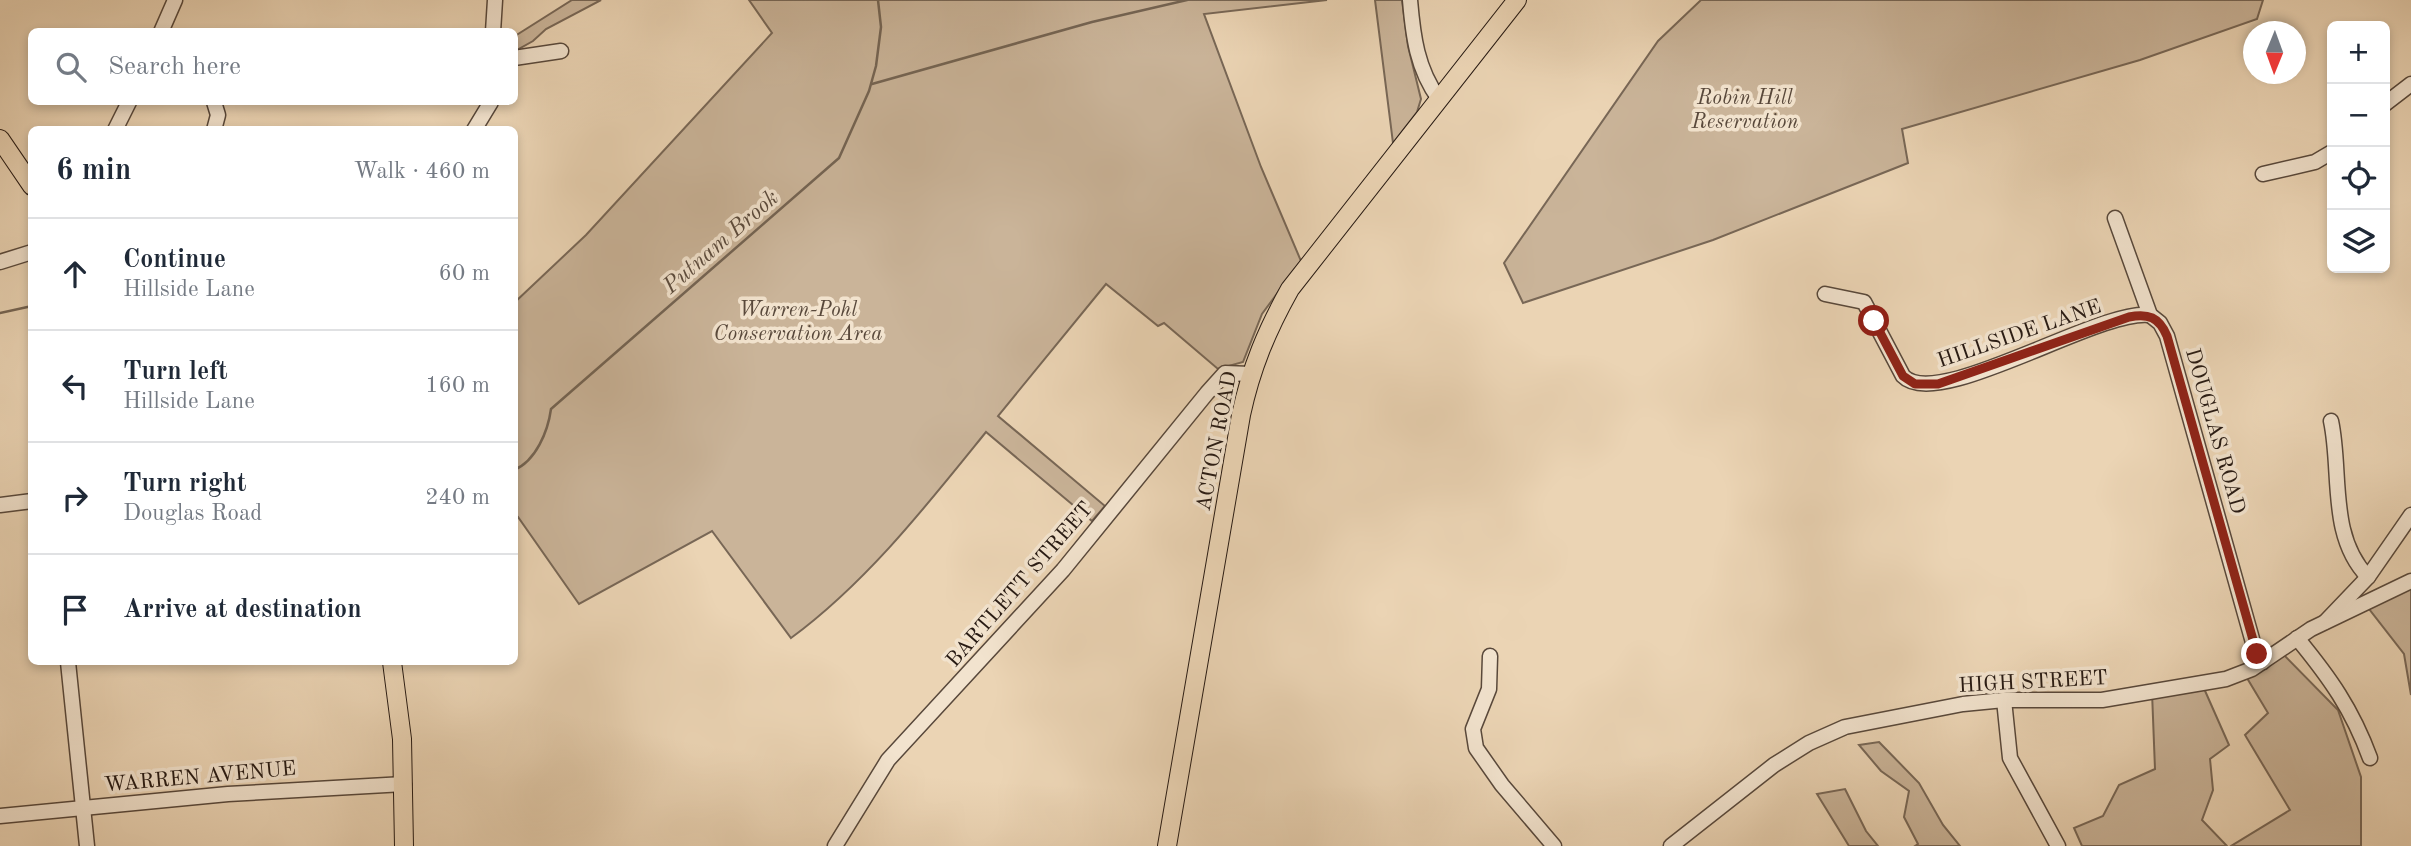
<!DOCTYPE html>
<meta charset="utf-8">
<style>
:root{--surface:#fff;--page:#f6f6f7;--text:#1f2937;--muted:#747a83;--line:#e0e1e3}
body{margin:0;font-family:"Old Standard TT",serif;background:var(--page);color:var(--text)}
.controls{position:absolute;right:21px;top:21px;display:grid;overflow:hidden;border-radius:10px;box-shadow:0 4px 10px #0003}
.controls button{width:63px;height:63px;display:grid;place-items:center;padding:0;border:0;border-bottom:2px solid var(--line);background:var(--surface);color:var(--text);font:35px sans-serif}
.compass{position:absolute;left:2243px;top:21px;width:63px;height:63px;border-radius:50%;background:var(--surface);box-shadow:0 4px 10px #0003;rotate:181deg}
.stop{position:absolute;width:21px;height:21px;margin:-16px;border:5px solid #8f2418;border-radius:50%;background:#fff}
.stop.end{background:#8f2418;border-color:#fff;box-shadow:0 2px 7px #0008}
.list{margin:0;padding:0;list-style:none}
h2{display:flex;justify-content:space-between;align-items:center;height:91px;margin:0;padding:0 28px;font-size:30px}
h2 small{font-size:23px;font-weight:400;color:var(--muted)}
.list li{display:grid;grid-template-columns:46px 1fr auto;gap:21px;align-items:center;box-sizing:border-box;height:112px;padding:0 28px;border-top:2px solid var(--line)}
.list b{display:block;font-size:26px;white-space:nowrap}
.list p{margin:0;font-size:23px;white-space:nowrap;color:var(--muted)}
.list em{font-size:23px;font-style:normal;color:var(--muted)}
.icon{flex:none;width:38px;height:38px;fill:none;stroke:currentColor;stroke-width:2;stroke-linecap:round;stroke-linejoin:round}
.map{position:relative;flex:none;width:2411px;height:846px;overflow:hidden}
.search{position:absolute;background:var(--surface);box-shadow:0 4px 10px #0003;left:28px;top:28px;width:490px;height:77px;display:flex;align-items:center;gap:18px;box-sizing:border-box;padding:0 24px;border-radius:10px;color:var(--muted);font-size:26px}
.panel{position:absolute;background:var(--surface);box-shadow:0 4px 10px #0003;left:28px;top:126px;width:490px;height:539px;border-radius:10px}
.map>svg:first-child{display:block}
.green{fill:#cab499;stroke:#786756;stroke-width:2}
.lines{fill:none;stroke-linecap:round;stroke-linejoin:round}
.stream{stroke:#746453;stroke-width:2.5}
.minor-casing{stroke:#58483b;stroke-width:17}
.major-casing{stroke:#271a13;stroke-width:20}
.minor{stroke:#f2e3ce;stroke-width:14}
.major{stroke:#ebd4b4;stroke-width:18}
.route{stroke:#8f2418;stroke-width:9}
.labels{text-anchor:middle;stroke-width:7;stroke-linejoin:round;paint-order:stroke}
.park-label{font-size:21px;font-style:italic;fill:#58483b;stroke:#f2e3ce}
.street-label{font-size:21px;fill:#271a13;stroke:#f2e3ce}
.water-label{font-size:23px;font-style:italic;fill:#5b4b3d;stroke:#f2e3ce}
</style>
<div class="map">
<svg width="2411" height="846" viewBox="0 0 2411 846">
<rect width="100%" height="100%" fill="#ebd4b4"/>
<filter id="stains"><feTurbulence type="fractalNoise" baseFrequency=".00286" numOctaves="4"/><feColorMatrix values="0 0 0 0 .2 0 0 0 0 .09 0 0 0 0 .02 0 0 0 .5 -.17"/></filter>
<radialGradient id="worn" r=".72"><stop offset=".6" stop-color="#630" stop-opacity="0"/><stop offset="1" stop-color="#630" stop-opacity=".3"/></radialGradient>
<g class="green">
<polygon points="572,0 601,0 546,29 533,41 515,51 515,36"/>
<path d="M749,0H1327L1204,14L1261,167L1301,261L1262,314L1243,362L1218,369L1164,323L1158,326L1106,284L998,416L1105,506L1092,521L986,432C927,505 867,582 791,638L712,531L579,604L518,517L515,518L514,303L586,235L772,33Z"/>
<polygon points="1375,0 1402,0 1408,46 1421,99 1417,112 1393,143"/>
<polygon points="1701,0 2263,0 2257,19 2140,60 1902,129 1908,163 1713,240 1523,303 1504,263 1658,41"/>
<polygon points="2411,581 2411,695 2404,654 2366,605"/>
<polygon points="2280,651 2338,710 2361,777 2361,846 2231,846 2290,810 2245,735 2268,713 2244,673"/>
<polygon points="2202,684 2229,745 2210,759 2213,790 2202,820 2227,846 2082,846 2074,828 2103,816 2119,785 2155,769 2152,692"/>
<polygon points="1879,742 1919,783 1943,825 1960,846 1915,846 1918,844 1904,817 1909,791 1881,771 1859,745"/>
<polygon points="1845,789 1866,831 1878,846 1849,846 1817,794"/>
</g>
<g class="lines">
<g class="stream">
<polyline points="872,84 1092,22 1187,0"/>
<polyline points="0,313 32,306"/>
<path d="M514,470C536,461 548,431 551,409L839,158L869,91L876,66L881,27L878,0"/>
</g>
<g class="minor-casing">
<g id="minor">
<path d="M1410,0C1413,36 1417,69 1439,99"/>
<polyline points="161,32 175,0"/>
<polyline points="493,32 495,0"/>
<polyline points="514,58 561,51"/>
<polyline points="2385,104 2411,84"/>
<polyline points="115,130 129,102"/>
<polyline points="214,130 218,115 214,102"/>
<polyline points="474,130 491,102"/>
<polyline points="2263,174 2315,162 2332,152"/>
<polyline points="2115,218 2150,315 2160,323 2167,336 2254,646 2263,662"/>
<polyline points="0,262 32,252"/>
<path d="M1825,294L1864,302L1903,376C1937,412 2100,308 2150,315"/>
<path d="M2331,421C2342,472 2328,536 2368,577"/>
<polyline points="0,505 32,501"/>
<polyline points="2325,622 2368,577 2411,515"/>
<path d="M2297,638C2330,678 2352,709 2370,758"/>
<polyline points="1490,656 1489,689 1473,729 1476,748 1502,785 1554,846"/>
<polyline points="68,662 87,846"/>
<polyline points="2004,700 2010,758 2058,846"/>
<polyline points="0,816 228,794 404,784"/>
<polyline points="835,846 888,760 1063,570 1207,393 1225,373 1250,374"/>
<polyline points="1671,846 1774,765 1809,743 1845,727 1963,704 2004,700 2102,700 2226,679 2252,669 2311,629 2411,581"/>
</g>
</g>
<g class="major-casing">
<g id="major">
<polyline points="0,139 32,186"/>
<polyline points="392,662 402,739 404,846"/>
<path d="M1167,846L1241,415C1251,368 1267,330 1290,289L1517,0"/>
</g>
</g>
<use href="#minor" class="minor"/>
<use href="#major" class="major"/>
</g>
<g class="lines">
<path class="route" d="M1874,321L1903,376L1915,384H1938L2129,317C2148,313 2159,317 2167,336L2257,654"/>
</g>
<g class="labels">
<g class="park-label">
<text x="1745" y="104">Robin Hill<tspan x="1745" dy="24">Reservation</tspan></text>
<text x="798" y="316">Warren-Pohl<tspan x="798" dy="24">Conservation Area</tspan></text>
</g>
<g class="street-label">
<text transform="translate(2019 333) rotate(-19)" y="7">HILLSIDE LANE</text>
<text transform="translate(2216 431) rotate(74)" y="7">DOUGLAS ROAD</text>
<text transform="translate(1216 441) rotate(-79)" y="7">ACTON ROAD</text>
<text transform="translate(1019 584) rotate(-49)" y="7">BARTLETT STREET</text>
<text transform="translate(2033 681) rotate(-3)" y="7">HIGH STREET</text>
<text transform="translate(200 776) rotate(-5)" y="7">WARREN AVENUE</text>
</g>
<g class="water-label">
<text transform="translate(720 241) rotate(-41)" y="8">Putnam Brook</text>
</g>
</g>
<rect width="100%" height="100%" filter="url(#stains)"/>
<rect width="100%" height="100%" fill="url(#worn)"/>
</svg>
<div class="controls">
<button>+</button>
<button>−</button>
<button><svg class="icon" aria-label="locate" viewBox="0 0 24 24"><circle cx="12" cy="12" r="6"/><path d="M12 2v4M12 18v4M2 12h4M18 12h4"/></svg></button>
<button><svg class="icon" aria-label="layers" viewBox="0 0 24 24"><path d="M12 4l9 5-9 5-9-5zM3 14l9 5 9-5"/></svg></button>
</div>
<svg class="compass" viewBox="-18 -18 36 36"><path d="M0-13l5 13h-10z" fill="#e53935"/><path d="M0 13l5-13h-10z" fill="#747a83"/></svg>
<div class="stop" style="left:1874px;top:321px"></div>
<div class="stop end" style="left:2257px;top:654px"></div>
<div class="search"><svg class="icon" aria-label="search" viewBox="0 0 24 24"><circle cx="10" cy="10" r="6"/><path d="M15 15l6 6"/></svg>Search here</div>
<section class="panel">
<h2>6 min<small>Walk · 460 m</small></h2>
<ul class="list">
<li><svg class="icon" aria-label="ahead" viewBox="0 0 24 24"><path d="M12 20V5M6 11l6-6 6 6"/></svg><div><b>Continue</b><p>Hillside Lane</p></div><em>60 m</em></li>
<li><svg class="icon" aria-label="left" viewBox="0 0 24 24"><path d="M17 20v-9H6M10 6l-5 5 5 5"/></svg><div><b>Turn left</b><p>Hillside Lane</p></div><em>160 m</em></li>
<li><svg class="icon" aria-label="right" viewBox="0 0 24 24"><path d="M7 20v-9h11M14 6l5 5-5 5"/></svg><div><b>Turn right</b><p>Douglas Road</p></div><em>240 m</em></li>
<li><svg class="icon" aria-label="arrive" viewBox="0 0 24 24"><path d="M6 21V4h12l-3 4 3 4H6"/></svg><div><b>Arrive at destination</b></div></li>
</ul>
</section>
</div>
